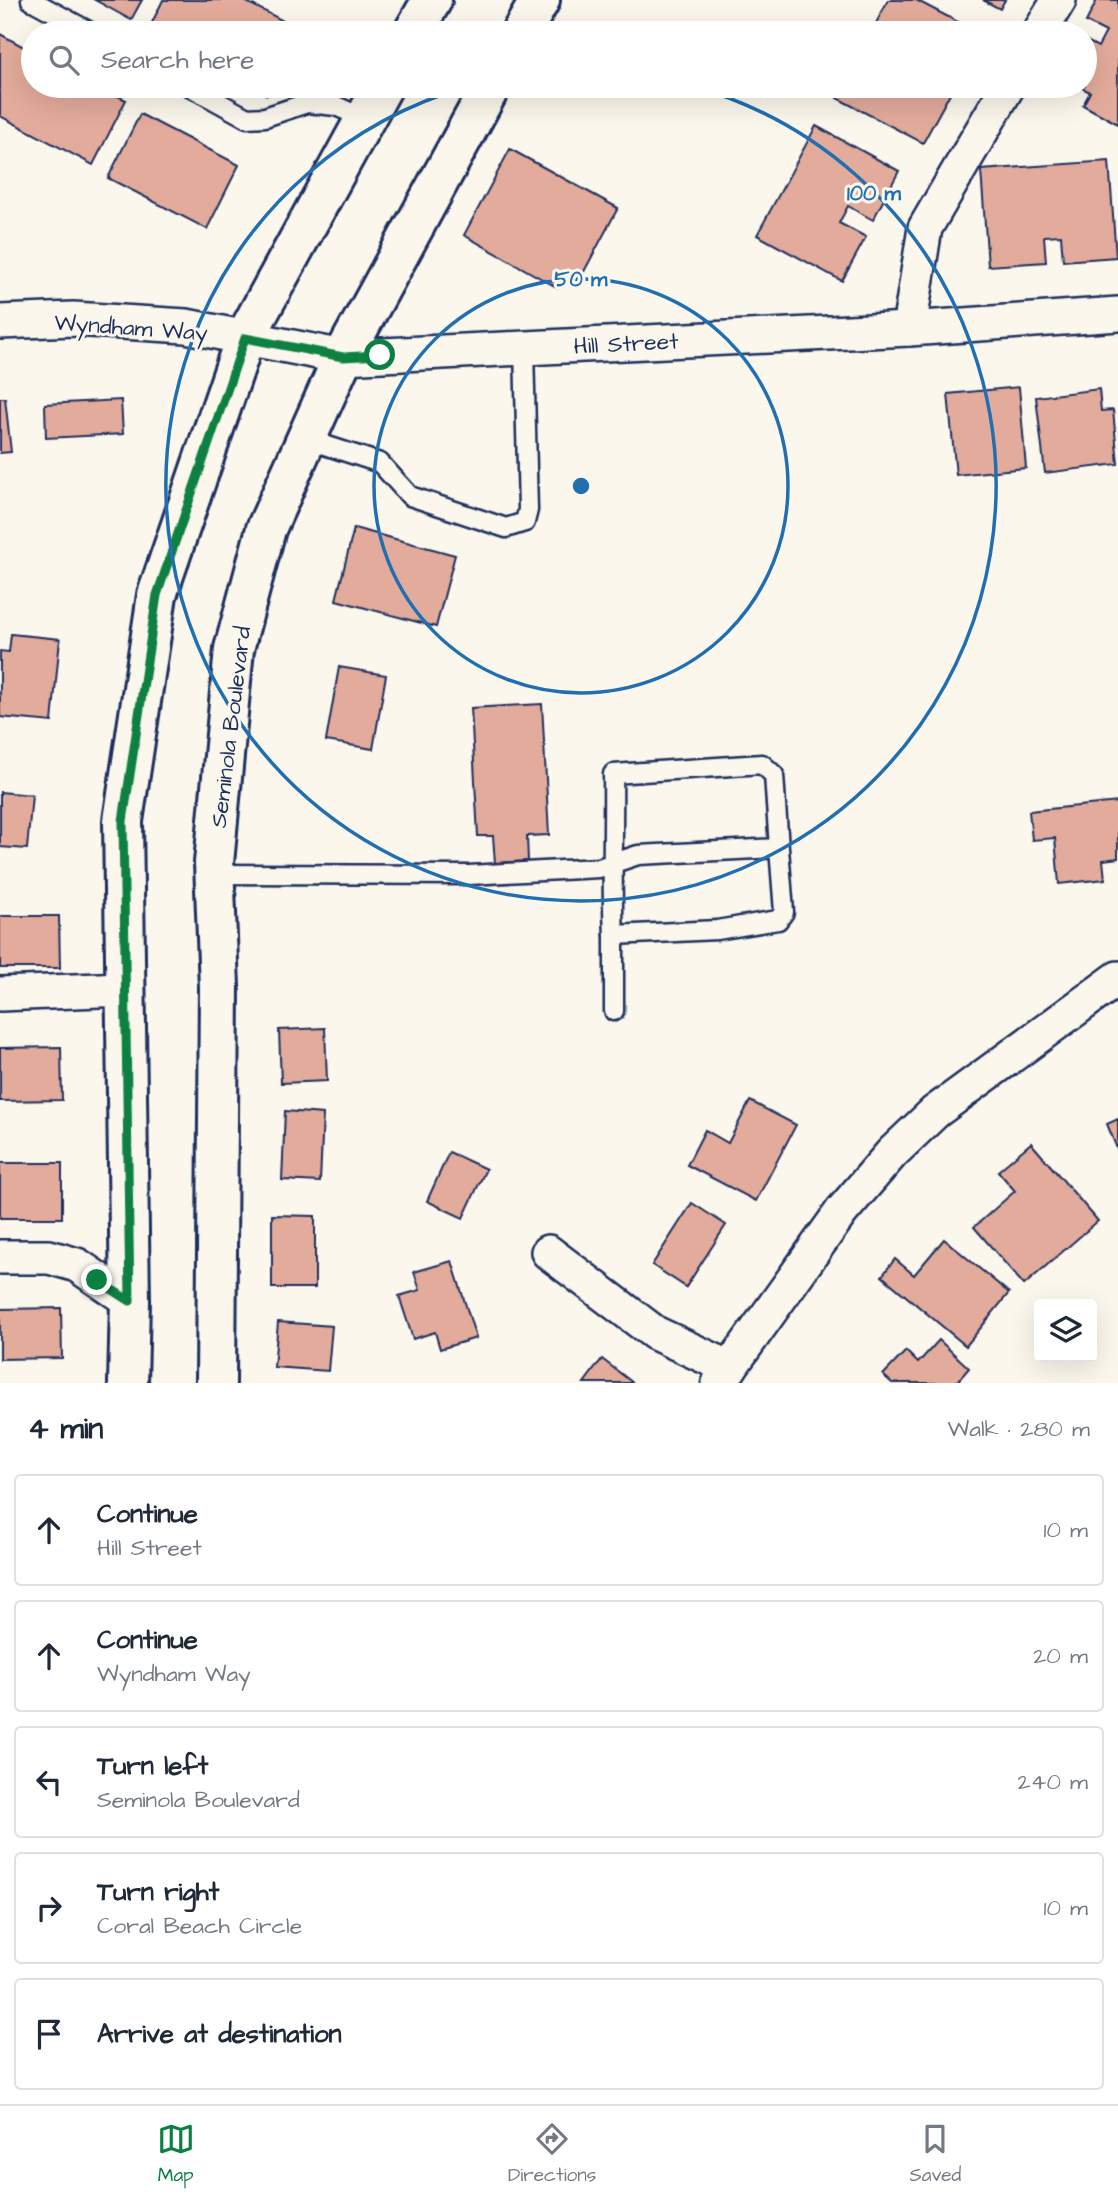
<!DOCTYPE html>
<meta charset="utf-8">
<style>
:root{--surface:#fff;--page:#f6f6f7;--text:#1f2937;--muted:#747a83;--line:#e0e1e3;--accent:#0b8043}
body{margin:0;font-family:"Architects Daughter",sans-serif;background:var(--page);color:var(--text)}
.controls{position:absolute;right:21px;bottom:21px;display:grid;overflow:hidden;border-radius:7px;box-shadow:0 7px 28px #0002}
.controls button{width:63px;height:63px;display:grid;place-items:center;padding:0;border:0;border-bottom:2px solid var(--line);background:var(--surface);color:var(--text);font:35px sans-serif}
.stop{position:absolute;width:21px;height:21px;margin:-16px;border:5px solid #0b8043;border-radius:50%;background:#fff}
.stop.end{background:#0b8043;border-color:#fff;box-shadow:0 2px 7px #0008}
.list{margin:0;padding:0;list-style:none}
h2{display:flex;justify-content:space-between;align-items:center;height:91px;margin:0;padding:0 28px;font-size:30px}
h2 small{font-size:23px;font-weight:400;color:var(--muted)}
.list li{display:grid;grid-template-columns:46px 1fr auto;gap:21px;align-items:center;box-sizing:border-box;height:112px;margin:0 14px 14px;padding:0 14px;border:2px solid var(--line);border-radius:7px}
.list b{display:block;font-size:26px;white-space:nowrap}
.list p{margin:0;font-size:23px;white-space:nowrap;color:var(--muted)}
.list em{font-size:23px;font-style:normal;color:var(--muted)}
.icon{flex:none;width:38px;height:38px;fill:none;stroke:currentColor;stroke-width:2;stroke-linecap:round;stroke-linejoin:round}
.map{position:relative;flex:none;width:1118px;height:1383px;overflow:hidden}
.search{position:absolute;background:var(--surface);box-shadow:0 7px 28px #0002;left:21px;right:21px;top:21px;height:77px;display:flex;align-items:center;gap:18px;box-sizing:border-box;padding:0 24px;border-radius:38px;color:var(--muted);font-size:26px}
.sheet{height:721px;background:var(--surface)}
nav{display:flex;justify-content:space-around;align-items:center;box-sizing:border-box;height:98px;border-top:2px solid var(--line);background:var(--surface);font-size:19px;color:var(--muted)}
nav a{display:grid;justify-items:center;gap:4px}
nav .on{color:var(--accent)}
.map>svg:first-child{display:block}
.building{fill:#e3ab9b;stroke:#1b2f5e;stroke-width:2}
.lines{fill:none;stroke-linecap:round;stroke-linejoin:round}
.service-casing{stroke:#1b2f5e;stroke-width:23}
.minor-casing{stroke:#1b2f5e;stroke-width:38}
.secondary-casing{stroke:#1b2f5e;stroke-width:44}
.service{stroke:#fbf7ec;stroke-width:18}
.minor{stroke:#fbf7ec;stroke-width:33}
.secondary{stroke:#fbf7ec;stroke-width:38}
.route{stroke:#0b8043;stroke-width:9}
.ring{fill:none;stroke:#1f6fb2;stroke-width:3.5}
.labels{text-anchor:middle;stroke-width:6;stroke-linejoin:round;paint-order:stroke}
.street-label{font-size:23px;fill:#1b2f5e;stroke:#fbf7ec}
.centre{fill:#1f6fb2;stroke:#fbf7ec;stroke-width:3.5}
.ring-label{font-size:21px;text-anchor:middle;font-weight:bold;fill:#1f6fb2;stroke:#fbf7ec;stroke-width:6;stroke-linejoin:round;paint-order:stroke}
</style>
<div class="map">
<svg width="1118" height="1383" viewBox="0 0 1118 1383">
<rect width="100%" height="100%" fill="#fbf7ec"/>
<filter id="ink" filterUnits="userSpaceOnUse"><feTurbulence type="fractalNoise" baseFrequency=".0143" numOctaves="2"/><feDisplacementMap in="SourceGraphic" scale="14" xChannelSelector="R" yChannelSelector="G"/><feConvolveMatrix kernelMatrix="1 2 1 2 8 2 1 2 1" color-interpolation-filters="sRGB"/></filter>
<g filter="url(#ink)">
<g class="building">
<polygon points="95,0 142,0 131,20"/>
<polygon points="163,0 243,0 301,30 299,33 147,33"/>
<polygon points="888,0 916,0 979,33 871,33"/>
<polygon points="983,0 1005,0 1000,9"/>
<polygon points="1097,0 1118,0 1118,124 1083,105 1090,92 1078,86 1085,86 1085,40 1098,47 1106,32 1086,22"/>
<polygon points="0,34 33,52 33,86 98,86 126,100 93,165 0,116"/>
<polygon points="249,86 272,86 267,95"/>
<polygon points="843,86 954,86 923,143 837,98"/>
<polygon points="140,114 239,165 207,229 108,178"/>
<polygon points="816,126 899,171 873,220 848,206 839,223 866,237 842,281 757,235"/>
<polygon points="510,149 618,208 579,281 566,274 558,288 464,235"/>
<polygon points="1109,161 1116,257 1063,261 1061,235 1044,236 1046,262 988,266 981,170"/>
<polygon points="1019,387 1026,468 956,475 948,394"/>
<polygon points="1099,389 1101,411 1113,410 1118,464 1045,473 1036,397"/>
<polygon points="0,398 5,398 11,452 0,453"/>
<polygon points="121,400 123,434 46,438 45,404"/>
<polygon points="354,528 455,555 436,627 336,600"/>
<polygon points="11,634 60,639 52,722 0,717 0,651 9,652"/>
<polygon points="339,667 386,675 373,749 326,741"/>
<polygon points="542,704 549,835 527,836 528,861 495,863 493,836 478,836 471,708"/>
<polygon points="0,792 32,795 27,849 0,847"/>
<polygon points="1118,802 1118,858 1103,860 1105,879 1059,884 1055,838 1032,840 1029,811"/>
<polygon points="0,916 59,916 60,968 0,968"/>
<polygon points="325,1028 327,1081 281,1083 279,1030"/>
<polygon points="61,1047 62,1100 0,1101 0,1048"/>
<polygon points="750,1101 796,1125 756,1201 687,1165 705,1130 728,1143"/>
<polygon points="285,1111 323,1114 320,1182 282,1180"/>
<polygon points="1118,1119 1118,1151 1107,1124"/>
<polygon points="1031,1143 1098,1221 1024,1285 974,1227 1015,1191 998,1171"/>
<polygon points="449,1152 486,1169 463,1218 427,1201"/>
<rect x="0" y="1163" width="62" height="55"/>
<polygon points="692,1203 726,1225 686,1287 652,1265"/>
<polygon points="272,1215 315,1216 315,1288 272,1288"/>
<polygon points="944,1239 1009,1293 966,1346 882,1276 895,1259 914,1275"/>
<polygon points="452,1261 476,1338 440,1349 435,1332 413,1339 399,1296 420,1290 414,1272"/>
<polygon points="61,1308 62,1358 0,1359 0,1309"/>
<polygon points="278,1322 332,1326 328,1371 274,1367"/>
<polygon points="939,1340 969,1368 956,1383 892,1383 883,1375 906,1351 918,1363"/>
<polygon points="602,1359 633,1383 584,1383"/>
</g>
<g class="lines">
<g class="service-casing">
<g id="service">
<polyline points="31,0 92,33"/>
<polyline points="189,86 247,118 265,117 307,103 336,106 365,119"/>
<polyline points="306,439 380,463 410,496 506,528 525,522 528,510 524,348"/>
<path d="M215,874L469,875L599,868L638,855L779,848L784,912L778,920L717,930L614,935C611,882 614,828 613,774L762,764L774,775L779,848"/>
<polyline points="614,935 614,1011"/>
</g>
</g>
<g class="minor-casing">
<g id="minor">
<polyline points="1039,33 1059,0"/>
<polyline points="0,322 73,319 186,326 343,357 909,329 1118,314"/>
<polyline points="909,329 925,228 1008,86"/>
<polyline points="0,994 124,989"/>
<polyline points="548,1252 655,1333 730,1368"/>
<polyline points="0,1257 49,1257 77,1265 130,1301"/>
<polyline points="719,1383 842,1211 892,1153 935,1112 1118,978"/>
</g>
</g>
<g class="secondary-casing">
<g id="secondary">
<polyline points="413,33 432,0"/>
<polyline points="521,33 540,0"/>
<polyline points="128,1383 130,1301 123,821 157,595 245,338 383,86"/>
<polyline points="216,1383 219,987 214,863 234,649 266,529 343,357 491,86"/>
</g>
</g>
<use href="#service" class="service"/>
<use href="#minor" class="minor"/>
<use href="#secondary" class="secondary"/>
</g>
</g>
<g class="lines" filter="url(#ink)">
<polyline class="route" points="97,1280 130,1301 123,821 157,595 245,338 343,357 380,355"/>
</g>
<g class="ring">
<circle cx="581" cy="486" r="207"/>
<path d="M692 86A415 415 0 1 1 470 86"/>
</g>
<g class="labels">
<g class="street-label">
<text transform="translate(131 327) rotate(4)" y="8">Wyndham Way</text>
<text transform="translate(626 343) rotate(-3)" y="8">Hill Street</text>
<text transform="translate(230 727) rotate(-83)" y="8">Seminola Boulevard</text>
</g>
</g>
<circle cx="581" cy="486" r="10" class="centre"/>
<g class="ring-label">
<text x="874" y="200">100 m</text>
<text x="581" y="286">50 m</text>
</g>
</svg>
<div class="controls">
<button><svg class="icon" aria-label="layers" viewBox="0 0 24 24"><path d="M12 4l9 5-9 5-9-5zM3 14l9 5 9-5"/></svg></button>
</div>
<div class="stop" style="left:380px;top:355px"></div>
<div class="stop end" style="left:97px;top:1280px"></div>
<div class="search"><svg class="icon" aria-label="search" viewBox="0 0 24 24"><circle cx="10" cy="10" r="6"/><path d="M15 15l6 6"/></svg>Search here</div>
</div>
<section class="sheet">
<h2>4 min<small>Walk · 280 m</small></h2>
<ul class="list">
<li><svg class="icon" aria-label="ahead" viewBox="0 0 24 24"><path d="M12 20V5M6 11l6-6 6 6"/></svg><div><b>Continue</b><p>Hill Street</p></div><em>10 m</em></li>
<li><svg class="icon" aria-label="ahead" viewBox="0 0 24 24"><path d="M12 20V5M6 11l6-6 6 6"/></svg><div><b>Continue</b><p>Wyndham Way</p></div><em>20 m</em></li>
<li><svg class="icon" aria-label="left" viewBox="0 0 24 24"><path d="M17 20v-9H6M10 6l-5 5 5 5"/></svg><div><b>Turn left</b><p>Seminola Boulevard</p></div><em>240 m</em></li>
<li><svg class="icon" aria-label="right" viewBox="0 0 24 24"><path d="M7 20v-9h11M14 6l5 5-5 5"/></svg><div><b>Turn right</b><p>Coral Beach Circle</p></div><em>10 m</em></li>
<li><svg class="icon" aria-label="arrive" viewBox="0 0 24 24"><path d="M6 21V4h12l-3 4 3 4H6"/></svg><div><b>Arrive at destination</b></div></li>
</ul>
</section>
<nav>
<a class="on"><svg class="icon" aria-label="map" viewBox="0 0 24 24"><path d="M3 6l6-2 6 2 6-2v14l-6 2-6-2-6 2zM9 4v14M15 6v14"/></svg>Map</a>
<a><svg class="icon" aria-label="directions" viewBox="0 0 24 24"><path d="M12 3l9 9-9 9-9-9zM9 14v-3h6M13 9l2 2-2 2"/></svg>Directions</a>
<a><svg class="icon" aria-label="saved" viewBox="0 0 24 24"><path d="M7 4h10v16l-5-4-5 4z"/></svg>Saved</a>
</nav>
